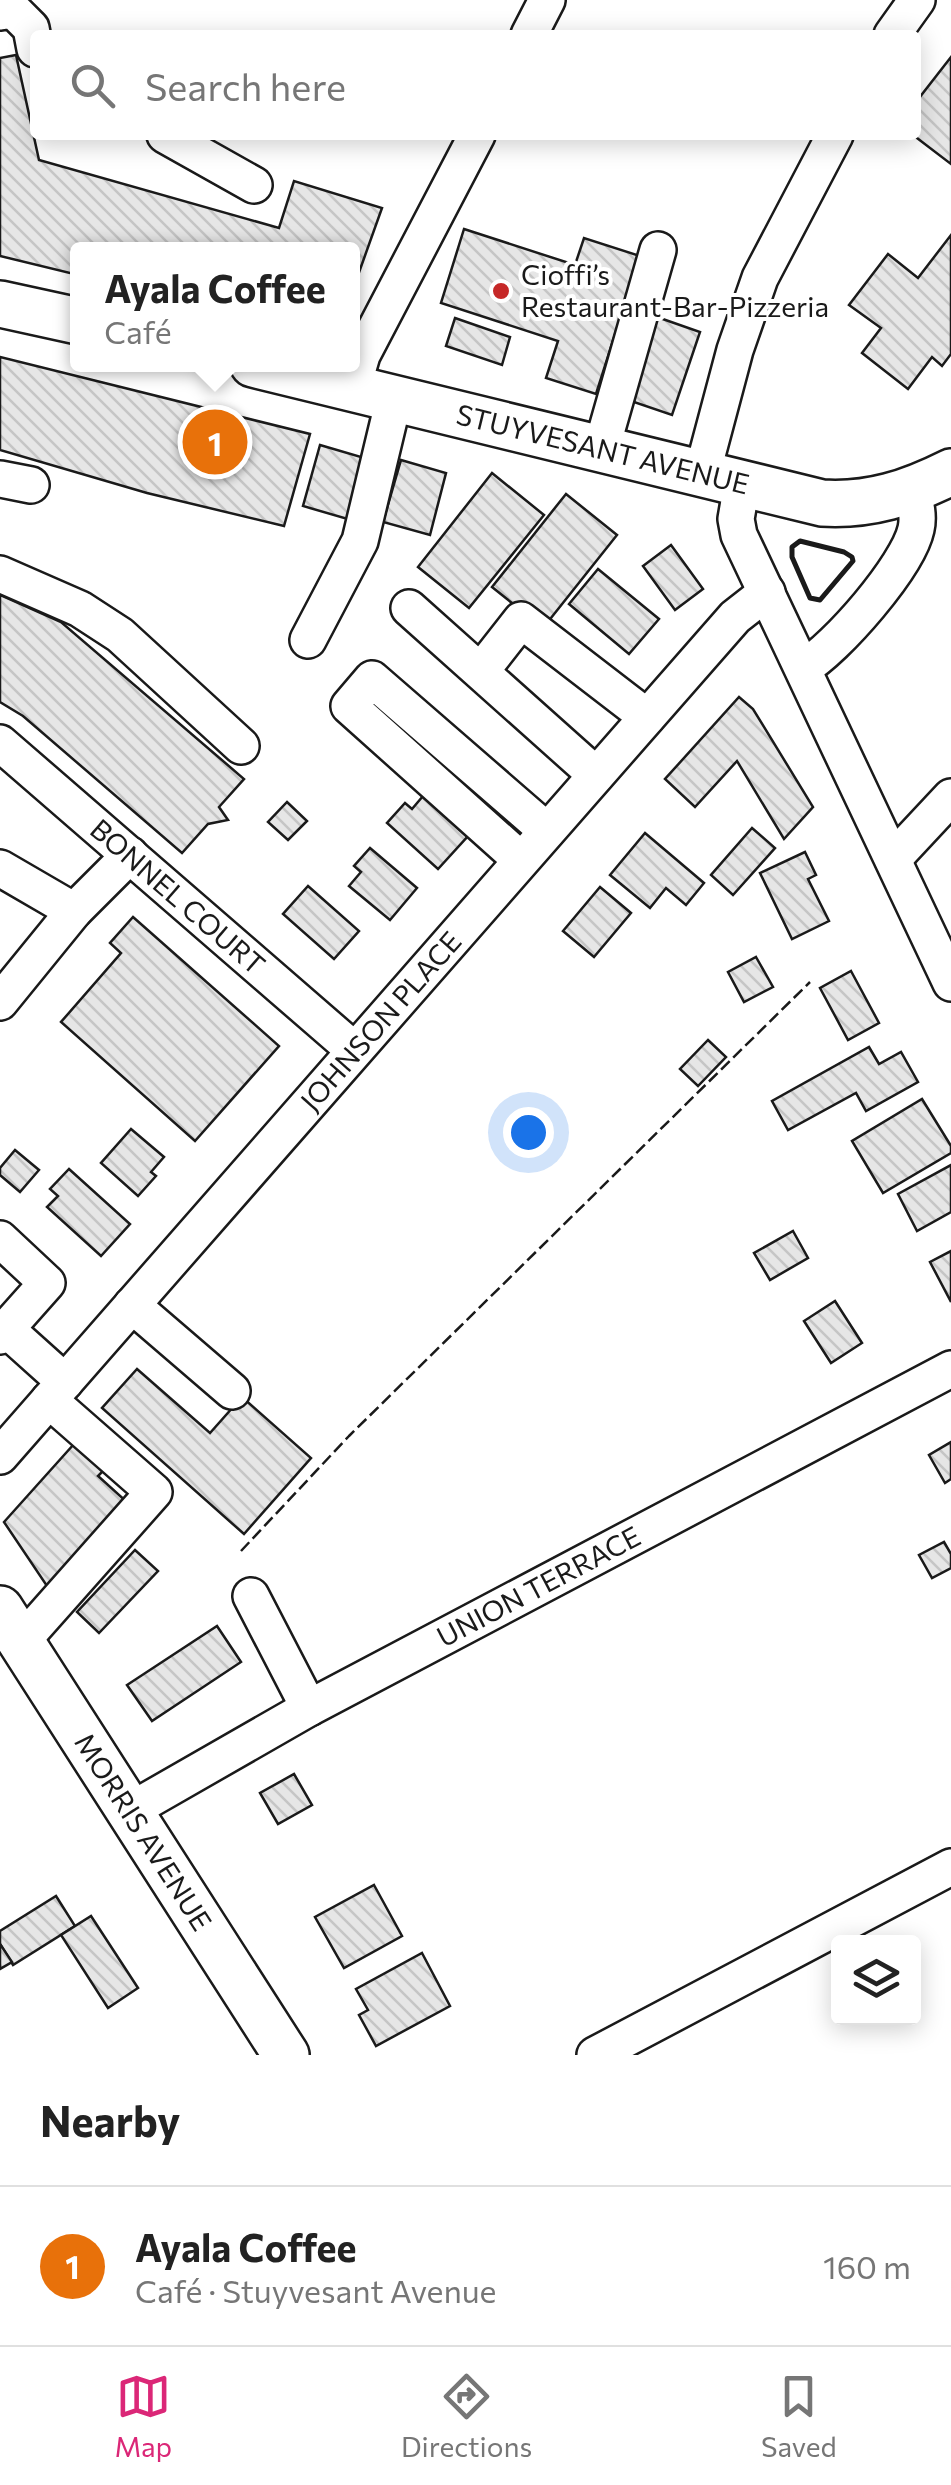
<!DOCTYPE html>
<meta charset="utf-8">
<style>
:root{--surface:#fff;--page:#f6f6f6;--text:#222;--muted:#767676;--line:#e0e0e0;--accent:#db2777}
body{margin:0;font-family:Commissioner,sans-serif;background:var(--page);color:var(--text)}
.controls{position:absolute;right:30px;bottom:30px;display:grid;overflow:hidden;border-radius:10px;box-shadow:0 5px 25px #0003}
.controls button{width:90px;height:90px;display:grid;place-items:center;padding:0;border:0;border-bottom:2px solid var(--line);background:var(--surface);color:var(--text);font:50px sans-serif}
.you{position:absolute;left:528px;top:1132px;width:35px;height:35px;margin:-25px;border:8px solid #fff;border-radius:50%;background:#1a73e8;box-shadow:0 0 0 15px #1a73e833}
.badge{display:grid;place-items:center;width:65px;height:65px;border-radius:50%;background:var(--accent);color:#fff;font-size:32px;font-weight:700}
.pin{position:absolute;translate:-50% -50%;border:5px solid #fff;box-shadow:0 2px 10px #0006}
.popup{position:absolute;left:70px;top:242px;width:290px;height:130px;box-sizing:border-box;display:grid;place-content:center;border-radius:10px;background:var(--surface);filter:drop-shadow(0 2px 8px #0005);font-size:32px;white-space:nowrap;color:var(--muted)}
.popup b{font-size:38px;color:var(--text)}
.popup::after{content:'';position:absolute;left:50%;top:100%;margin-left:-20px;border:20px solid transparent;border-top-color:var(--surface)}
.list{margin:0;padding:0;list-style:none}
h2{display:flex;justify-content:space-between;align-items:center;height:130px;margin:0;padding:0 40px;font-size:42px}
h2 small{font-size:32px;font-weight:400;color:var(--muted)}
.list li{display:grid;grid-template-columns:65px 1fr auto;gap:30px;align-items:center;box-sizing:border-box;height:160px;padding:0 40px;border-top:2px solid var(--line)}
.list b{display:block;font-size:38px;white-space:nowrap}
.list p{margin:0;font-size:32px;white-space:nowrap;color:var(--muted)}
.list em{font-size:32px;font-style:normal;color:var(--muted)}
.icon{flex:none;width:55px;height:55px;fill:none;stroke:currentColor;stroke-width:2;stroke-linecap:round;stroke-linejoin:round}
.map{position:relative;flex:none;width:951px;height:2055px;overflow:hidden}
.search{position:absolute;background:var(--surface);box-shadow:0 5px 25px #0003;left:30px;right:30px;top:30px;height:110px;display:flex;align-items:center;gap:25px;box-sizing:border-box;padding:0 35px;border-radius:10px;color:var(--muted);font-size:38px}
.sheet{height:290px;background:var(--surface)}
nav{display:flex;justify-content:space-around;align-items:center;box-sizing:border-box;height:140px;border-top:2px solid var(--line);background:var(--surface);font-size:28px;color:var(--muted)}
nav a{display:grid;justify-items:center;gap:5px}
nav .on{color:var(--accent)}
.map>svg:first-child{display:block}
.building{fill:url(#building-back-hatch);stroke:#1a1a1a;stroke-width:2.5}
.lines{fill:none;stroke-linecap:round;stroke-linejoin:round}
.minor-casing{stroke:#1a1a1a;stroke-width:40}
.major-casing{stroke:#1a1a1a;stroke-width:50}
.minor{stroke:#fff;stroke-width:35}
.major{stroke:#fff;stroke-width:45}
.fence{stroke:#1a1a1a;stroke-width:2.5;stroke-dasharray:12 5;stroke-linecap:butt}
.wall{stroke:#1a1a1a;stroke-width:5}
.poi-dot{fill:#c62828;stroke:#fff;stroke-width:4}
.labels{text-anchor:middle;stroke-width:8;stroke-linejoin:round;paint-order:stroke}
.poi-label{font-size:28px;fill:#1a1a1a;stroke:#fff;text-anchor:start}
.street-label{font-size:28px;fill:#1a1a1a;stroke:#fff}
</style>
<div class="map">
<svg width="951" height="2055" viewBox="0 0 951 2055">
<defs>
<pattern id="building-back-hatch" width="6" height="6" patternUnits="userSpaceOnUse" patternTransform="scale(2.5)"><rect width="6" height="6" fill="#e6e6e6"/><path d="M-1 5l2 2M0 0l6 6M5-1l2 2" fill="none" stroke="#c5c5c5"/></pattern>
</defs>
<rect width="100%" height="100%" fill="#fff"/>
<g class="building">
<polygon points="16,55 39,160 279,228 294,181 382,208 352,292 352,250 78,250 78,275 0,256 0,58"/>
<polygon points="951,57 951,164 913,135 916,135 916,102"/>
<polygon points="464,229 575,265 584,238 640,256 596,394 546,378 558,341 441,303"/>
<polygon points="951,235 951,354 942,366 932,357 908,389 862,353 881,328 849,305 888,254 918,278"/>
<polygon points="657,317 700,332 672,415 628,400"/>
<polygon points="455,318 510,337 502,365 446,346"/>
<polygon points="0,357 310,434 284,526 147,493 0,450"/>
<polygon points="320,445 368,459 351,520 303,506"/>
<polygon points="401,460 446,473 430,535 383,522"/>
<polygon points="492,473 544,515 469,608 418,567"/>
<polygon points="566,494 617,535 543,628 492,587"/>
<polygon points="671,545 703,589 675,610 643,566"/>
<polygon points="598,569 659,619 629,654 569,604"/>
<polygon points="0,595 61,622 244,779 219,807 228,820 208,824 182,853 23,716 0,702"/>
<polygon points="739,697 753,709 813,807 784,839 737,761 695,807 665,779"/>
<polygon points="423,796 468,836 438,869 387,823 405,803 412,809"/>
<polygon points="287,802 307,821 288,840 268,822"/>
<polygon points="752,828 775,848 733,895 711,875"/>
<polygon points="645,833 704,883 686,905 666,888 650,908 610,875"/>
<polygon points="370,848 417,888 390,920 349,886 361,872 354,866"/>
<polygon points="805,852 816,875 808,879 829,921 792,939 760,873"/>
<polygon points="308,886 359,931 334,959 283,914"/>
<polygon points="600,887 631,913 594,957 563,931"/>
<polygon points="133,917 279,1046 195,1141 61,1022 121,953 110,943"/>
<polygon points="756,957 773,987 744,1002 728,972"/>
<polygon points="851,971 879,1023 848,1040 820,988"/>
<polygon points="708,1040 726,1057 698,1086 680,1069"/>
<polygon points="869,1047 879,1064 901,1052 918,1082 866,1111 856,1093 788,1130 772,1101"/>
<polygon points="922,1099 951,1146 951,1153 883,1193 852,1141"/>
<polygon points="131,1129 164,1157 151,1172 156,1176 138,1196 101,1163"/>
<polygon points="15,1150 39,1170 20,1192 0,1175 0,1168"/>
<polygon points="951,1165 951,1212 917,1231 898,1194"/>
<polygon points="69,1169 130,1224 101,1256 47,1207 58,1196 50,1189"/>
<polygon points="793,1231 808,1258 770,1280 754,1253"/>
<polygon points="951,1251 951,1302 930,1262"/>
<polygon points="835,1301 862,1343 831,1363 804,1321"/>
<polygon points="137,1369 210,1433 242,1397 311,1458 244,1534 102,1408"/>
<polygon points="951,1442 951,1479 945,1483 929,1455"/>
<polygon points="74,1444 103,1471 98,1476 128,1503 51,1592 4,1522"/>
<polygon points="944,1542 951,1554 951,1568 932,1578 919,1555"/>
<polygon points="135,1550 158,1571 99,1633 77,1612"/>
<polygon points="217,1626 241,1662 152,1721 127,1685"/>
<polygon points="294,1774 312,1805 278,1824 260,1793"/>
<polygon points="374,1885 402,1936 344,1968 315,1917"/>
<polygon points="56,1896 75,1926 13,1965 0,1944 0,1931"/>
<polygon points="91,1916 138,1988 108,2008 61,1935"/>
<polygon points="0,1944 12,1962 0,1969"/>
<polygon points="422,1953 450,2006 376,2046 359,2015 368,2010 356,1989"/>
</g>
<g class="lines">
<g class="minor-casing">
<g id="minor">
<polyline points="0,12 13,10 31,28 35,49"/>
<polyline points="529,35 547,0"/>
<polyline points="892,35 917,0"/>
<polyline points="165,135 254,185"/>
<polyline points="352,389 362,355 477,135"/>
<polyline points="601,450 658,250"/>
<polyline points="702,474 735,350 760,278 835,135"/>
<polyline points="0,479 31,485"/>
<polyline points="742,484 736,519 739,535 951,983"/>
<polyline points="0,574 80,609 120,635 241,746"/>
<polyline points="409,608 596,775"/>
<polyline points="308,640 360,541 394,399"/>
<path d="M803,668C836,649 908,566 916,529C919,516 916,504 912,491"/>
<polyline points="481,671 521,620 647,717"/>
<path id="s1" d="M0,743L354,1050"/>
<polyline points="893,859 951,797"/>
<polyline points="521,860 349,706 372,679 547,831"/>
<polyline points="0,868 74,911"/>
<polyline points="0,1002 74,911 130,855"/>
<polyline points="0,1239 47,1283 0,1336"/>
<polyline points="132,1305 232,1391"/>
<polyline points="6,1329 65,1382"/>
<path id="s2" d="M0,1456L735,617L767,592"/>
<polyline points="251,1596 309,1708"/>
<polyline points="21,1642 154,1492 49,1400"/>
<path id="s3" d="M131,1810L309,1708L951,1369"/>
<polyline points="595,2055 951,1867"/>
</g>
</g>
<g class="major-casing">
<g id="major">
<polyline points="0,304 78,321"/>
<path id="s4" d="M253,364L822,503C870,506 909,493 951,472"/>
<path id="s5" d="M0,1609L286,2055"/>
</g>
</g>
<use href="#minor" class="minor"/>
<use href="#major" class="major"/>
<polyline class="fence" points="241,1551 349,1436 810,982"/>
<polygon class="wall" points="800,541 844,552 852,557 853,561 820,600 810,598 792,557 792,547"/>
</g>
<circle class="poi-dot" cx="501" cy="291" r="10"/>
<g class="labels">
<g class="poi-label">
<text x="521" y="285">Cioffi’s<tspan x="521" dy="32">Restaurant-Bar-Pizzeria</tspan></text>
</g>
<g class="street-label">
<text dy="10" stroke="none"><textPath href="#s4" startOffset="360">STUYVESANT AVENUE</textPath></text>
<text dy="10" stroke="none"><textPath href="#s1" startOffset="235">BONNEL COURT</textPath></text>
<text dy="10" stroke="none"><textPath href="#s2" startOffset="578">JOHNSON PLACE</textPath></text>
<text dy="10" stroke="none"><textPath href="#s3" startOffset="465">UNION TERRACE</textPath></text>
<text dy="10" stroke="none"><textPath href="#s5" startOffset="265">MORRIS AVENUE</textPath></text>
</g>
</g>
</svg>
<div class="controls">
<button><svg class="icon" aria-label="layers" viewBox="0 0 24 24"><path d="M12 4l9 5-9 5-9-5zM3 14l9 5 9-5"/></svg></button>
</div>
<div class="you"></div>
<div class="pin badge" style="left:215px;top:442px;background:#e8710a">1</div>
<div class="popup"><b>Ayala Coffee</b>Café</div>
<div class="search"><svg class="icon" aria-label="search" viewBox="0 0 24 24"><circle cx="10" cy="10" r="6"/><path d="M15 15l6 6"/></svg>Search here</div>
</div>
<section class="sheet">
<h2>Nearby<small></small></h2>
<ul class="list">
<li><span class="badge" style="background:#e8710a">1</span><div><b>Ayala Coffee</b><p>Café · Stuyvesant Avenue</p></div><em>160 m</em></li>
</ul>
</section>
<nav>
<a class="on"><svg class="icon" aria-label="map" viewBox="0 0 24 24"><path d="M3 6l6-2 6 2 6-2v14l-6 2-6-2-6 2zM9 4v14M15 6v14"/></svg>Map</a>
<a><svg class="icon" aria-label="directions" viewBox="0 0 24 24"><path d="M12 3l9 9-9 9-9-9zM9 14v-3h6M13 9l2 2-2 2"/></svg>Directions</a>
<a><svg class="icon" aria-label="saved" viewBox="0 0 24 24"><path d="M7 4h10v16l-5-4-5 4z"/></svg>Saved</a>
</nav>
